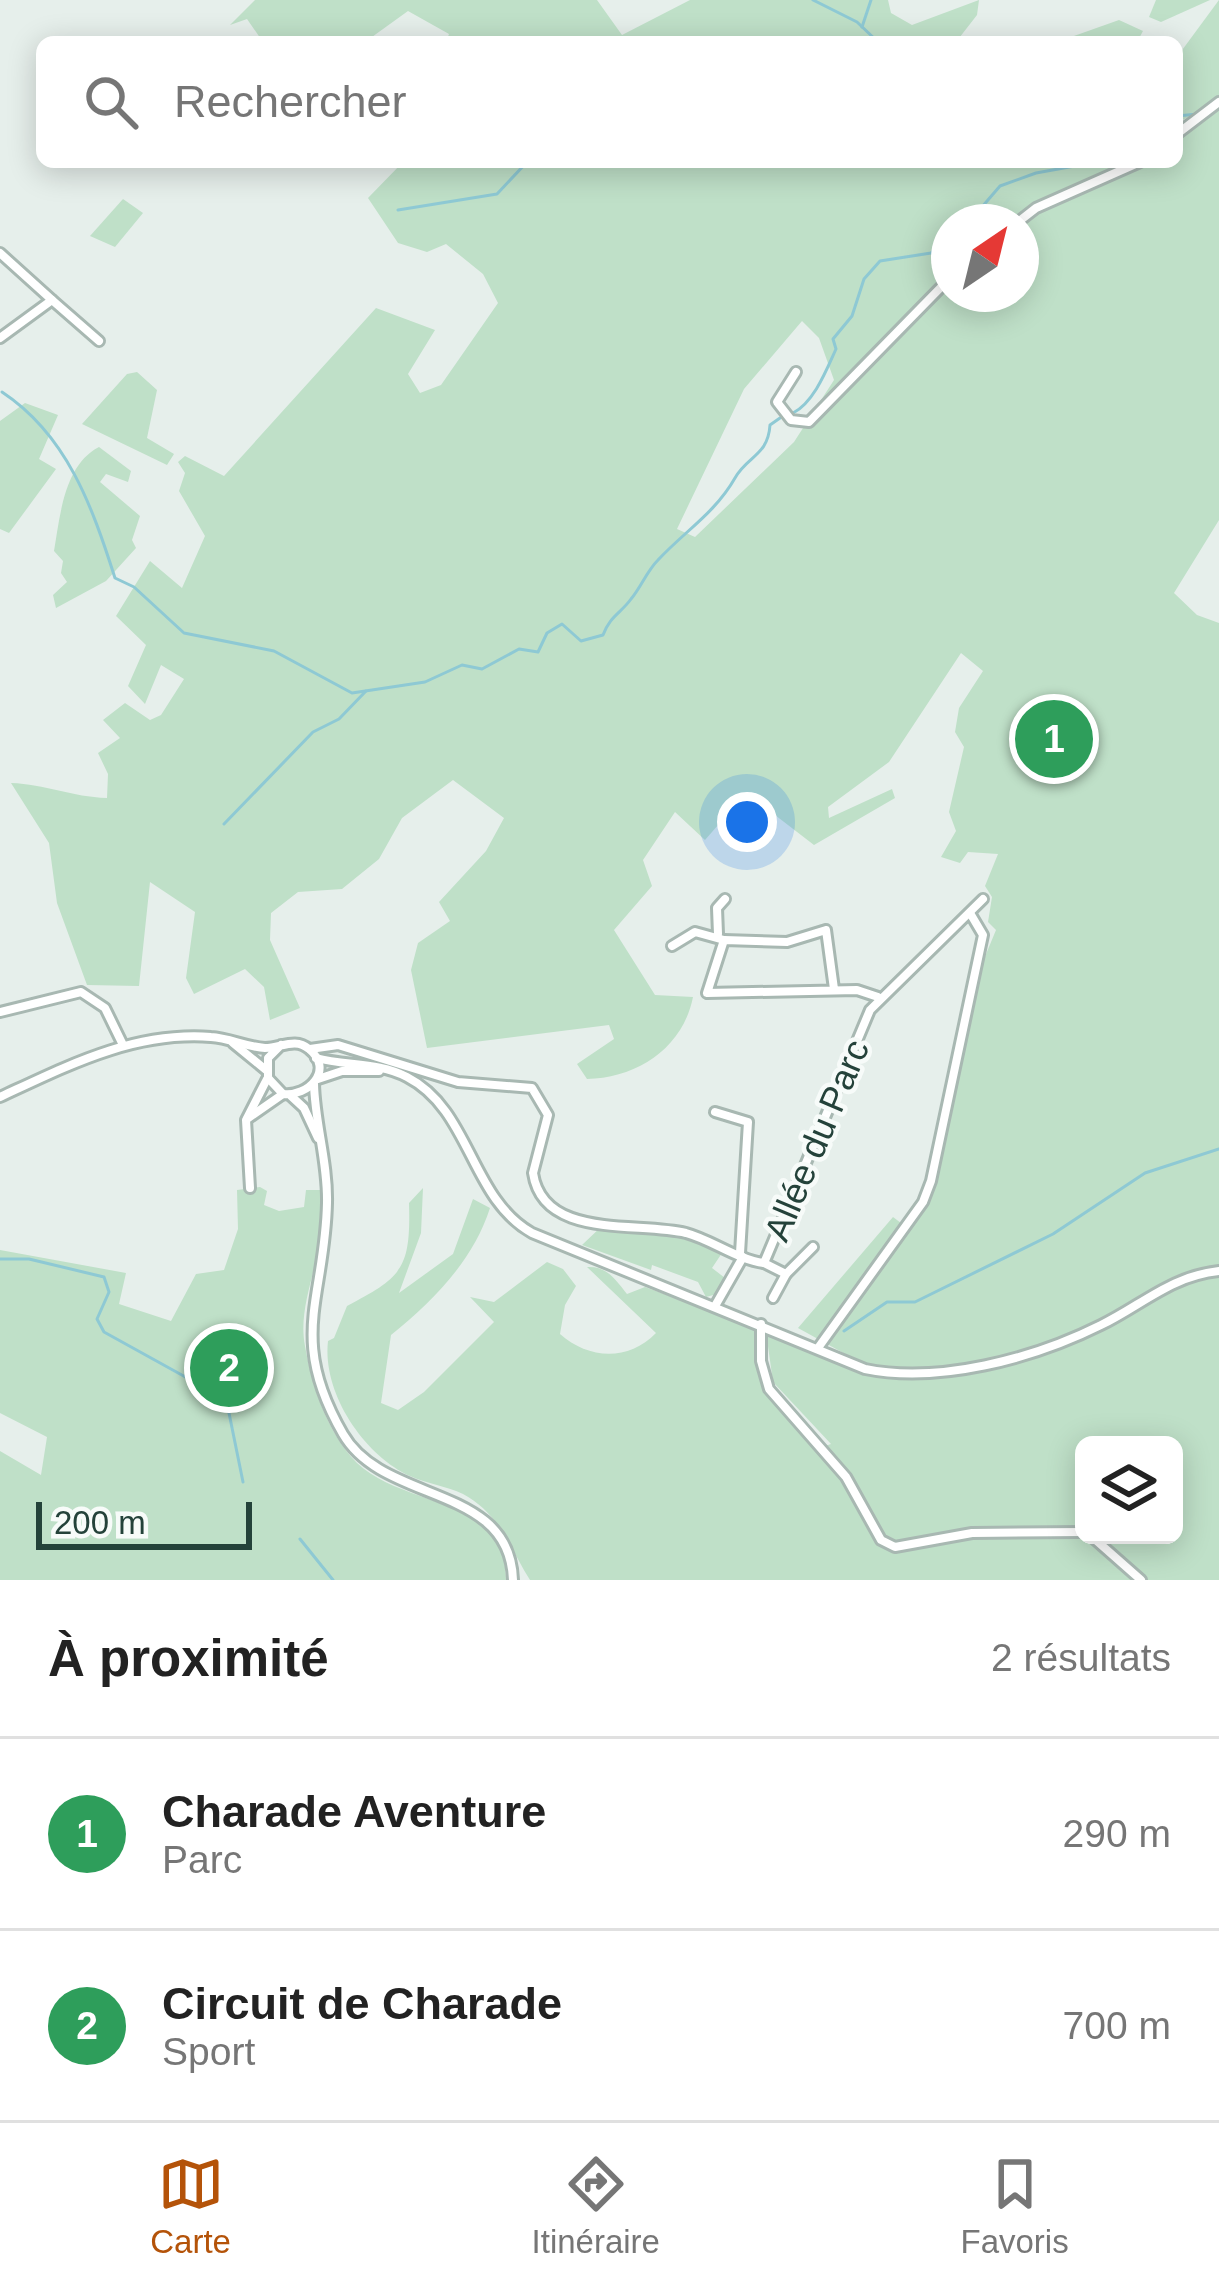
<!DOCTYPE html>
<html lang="fr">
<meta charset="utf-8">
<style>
:root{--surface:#fff;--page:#f2f2f2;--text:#222;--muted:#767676;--line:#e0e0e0;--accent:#b45309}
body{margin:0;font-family:Helvetica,sans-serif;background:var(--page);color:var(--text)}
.controls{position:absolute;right:36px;bottom:36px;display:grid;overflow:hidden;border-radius:18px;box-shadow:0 6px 30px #0003}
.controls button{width:108px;height:108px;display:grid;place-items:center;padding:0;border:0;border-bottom:3px solid var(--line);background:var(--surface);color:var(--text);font:60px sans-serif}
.compass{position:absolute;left:931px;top:204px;width:108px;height:108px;border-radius:50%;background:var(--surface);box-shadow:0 6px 30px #0003;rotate:35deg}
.scale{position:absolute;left:36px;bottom:30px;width:216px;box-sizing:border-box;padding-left:12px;border:6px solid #24423a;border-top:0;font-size:33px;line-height:42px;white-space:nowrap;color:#24423a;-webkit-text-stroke:9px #f7fbf9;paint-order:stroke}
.you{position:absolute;left:747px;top:822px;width:42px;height:42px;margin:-30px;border:9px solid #fff;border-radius:50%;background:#1a73e8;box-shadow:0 0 0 18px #1a73e833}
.badge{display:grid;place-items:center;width:78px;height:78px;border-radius:50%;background:var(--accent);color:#fff;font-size:39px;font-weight:700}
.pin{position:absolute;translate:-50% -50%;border:6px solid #fff;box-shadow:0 3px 12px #0006}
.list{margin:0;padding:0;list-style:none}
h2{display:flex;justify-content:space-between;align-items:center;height:156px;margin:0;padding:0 48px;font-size:51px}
h2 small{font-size:39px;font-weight:400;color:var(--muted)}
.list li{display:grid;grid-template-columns:78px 1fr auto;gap:36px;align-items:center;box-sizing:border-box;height:192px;padding:0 48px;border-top:3px solid var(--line)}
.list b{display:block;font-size:45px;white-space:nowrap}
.list p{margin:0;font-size:39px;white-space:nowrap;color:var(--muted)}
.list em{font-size:39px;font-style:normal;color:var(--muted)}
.icon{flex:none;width:66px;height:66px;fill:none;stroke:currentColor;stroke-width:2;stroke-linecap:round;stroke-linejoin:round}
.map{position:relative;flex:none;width:1219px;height:1580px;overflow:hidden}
.search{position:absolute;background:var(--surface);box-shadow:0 6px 30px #0003;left:36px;right:36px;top:36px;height:132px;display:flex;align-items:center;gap:30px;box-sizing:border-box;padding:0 42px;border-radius:18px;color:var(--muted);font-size:45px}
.sheet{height:540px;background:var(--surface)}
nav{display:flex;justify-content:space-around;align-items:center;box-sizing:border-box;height:168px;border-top:3px solid var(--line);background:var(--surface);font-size:33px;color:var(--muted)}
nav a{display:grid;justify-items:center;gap:6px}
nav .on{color:var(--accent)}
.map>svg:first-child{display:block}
.green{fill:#bfe0c8;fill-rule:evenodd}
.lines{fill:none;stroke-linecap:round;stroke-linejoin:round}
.stream{stroke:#8ec9d4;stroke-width:3}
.minor-casing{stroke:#a8b8b2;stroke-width:14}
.minor{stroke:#fff;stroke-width:8}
.labels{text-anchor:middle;stroke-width:9;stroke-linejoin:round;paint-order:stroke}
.street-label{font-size:36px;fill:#24423a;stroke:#f7fbf9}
</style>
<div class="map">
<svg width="1219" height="1580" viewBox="0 0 1219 1580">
<rect width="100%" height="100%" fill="#e6efeb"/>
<g class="green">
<polygon points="255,0 597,0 622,35 690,0 888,0 891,13 912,25 979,0 977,15 956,42 446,42 449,34 408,11 365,42 263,42 247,19 230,25"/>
<polygon points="1156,0 1210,0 1161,22 1149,17"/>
<polygon points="1219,0 1219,101 1177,123 1177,57"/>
<polygon points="1119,20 1143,31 1137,42 1057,42"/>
<path d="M1219,110V520L1174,593L1197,615L1219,623V1580H530C510,1548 499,1513 463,1494C447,1486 427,1484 410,1476C364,1455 322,1393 328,1341L334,1338L347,1306C402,1277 411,1269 409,1203L423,1188L421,1233L399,1293L453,1254L473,1199L490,1208C473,1261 433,1301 391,1335L381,1403L398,1410L424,1392L494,1322L470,1297L494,1302L547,1262L563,1269L576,1286L565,1305L560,1334C588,1359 628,1362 656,1333L587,1267C607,1266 615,1279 627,1294L645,1287L754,1327C755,1384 777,1410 816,1449L831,1444L773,1382L766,1332L844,1364L847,1355L798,1328L893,1217L909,1229L927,1203L965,1005L996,930L988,922L992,897L985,886L998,854L968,852L960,863L941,857L956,831L949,812L964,747L955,732L959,708L983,671L961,653L889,762L828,807L829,818L892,789L895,798L814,845L758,802L739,801L705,840L675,812L643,860L652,886L614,930L655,995L693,997C683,1048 637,1078 587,1079L577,1064L614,1039L609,1025L427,1048L411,970L418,943L450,921L439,902L486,851L504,818L453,780L402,818L379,859L342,889L298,892L271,913L270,940L300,1008L270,1020L264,987L245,969L194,994L186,978L195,912L150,882L139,986L87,985L57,903L49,843L11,783C45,784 72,797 107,798L108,774L98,753L120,738L103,720L125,703L150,720L161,715L184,679L161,665L145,704L128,686L146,645L116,616L150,561L182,588L205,536L179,491L185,473L178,462L185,456L224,476L376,308L435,330L408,374L420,393L441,385L498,303L483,274L446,244L427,252L398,243L368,198L403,162H1107L1108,167L1177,162V131ZM949,222H1021V294H949ZM802,321L819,338L834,380L794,442L695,537L677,529L744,389ZM1084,1445H1174V1535H1084Z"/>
<polygon points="123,199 143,213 115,247 90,236"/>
<polygon points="137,372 157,390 147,438 174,454 167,465 82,424 127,374"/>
<polygon points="25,403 58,415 39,459 56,469 9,533 0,529 0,421"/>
<path d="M99,447L131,471L128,482L106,474L100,482L140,516L132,540L136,548L106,581L56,608L53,595L67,582L61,573L63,561L54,551C60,516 64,465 99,447Z"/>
<path d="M260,1187L267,1191L264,1205L279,1211L304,1207L306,1190H321C320,1212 320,1234 317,1255C311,1285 299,1315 305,1346C312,1386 328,1434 357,1463C404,1508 506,1496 506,1580H0V1451L41,1475L47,1437L0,1413V1250L126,1273L119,1304L171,1321L196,1274L224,1270L238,1229L237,1190Z"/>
<polygon points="602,1226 665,1231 724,1250 712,1268 725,1278 717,1294 706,1297 698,1282 652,1265 651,1270 582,1245"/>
</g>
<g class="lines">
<g class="stream">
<polyline points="813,0 857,22 878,42"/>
<polyline points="862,27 871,0"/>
<polyline points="1177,116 1198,114"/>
<polyline points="398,210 497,194 527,162"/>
<polyline points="969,222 1000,186 1036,173 1097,162"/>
<path d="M2,392C67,435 92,506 115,578L134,587L184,633L274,651L352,693L425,682L462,665L482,669L519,649L538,652L547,633L562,624L581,641L603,635C610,616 621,613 631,599C641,587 647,571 658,560C685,531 715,513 735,478C747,456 768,456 770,425L780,418"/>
<path d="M793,413C814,402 826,371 836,349L833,339L852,316L864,279L880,261L931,253L949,238"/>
<polyline points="224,824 313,732 339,719 366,691"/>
<polyline points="0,1259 29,1259 104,1277 109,1292 97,1319 104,1332 218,1395 229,1413 243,1482"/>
<polyline points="844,1331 887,1302 915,1302 1053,1234 1145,1173 1219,1149"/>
<polyline points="300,1539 333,1580"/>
</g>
<g class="minor-casing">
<g id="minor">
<polyline points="1177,134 1219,102"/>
<polyline points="1018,222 1036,208 1140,162"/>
<polyline points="0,253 52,300 0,338"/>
<polyline points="52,300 99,341"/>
<polyline points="796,372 777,402 791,420 809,422 949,279"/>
<polyline points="718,934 717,908 725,899"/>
<polyline points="672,946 695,932 724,940"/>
<polyline points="834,989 826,930 787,942 724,940 707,993 857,990 878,997"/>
<polyline points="0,1012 81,992 105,1008 123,1045"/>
<polyline points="233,1043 266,1070"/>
<path d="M310,1049L338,1045L458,1082L532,1088L548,1115L533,1173C543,1240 637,1221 686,1233C712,1240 738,1260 764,1263L870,1010L983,899"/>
<path d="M316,1058C347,1066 378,1062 407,1077C471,1110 470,1198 532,1233L865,1369C938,1384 1033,1359 1101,1325C1142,1305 1171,1276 1219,1271"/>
<polyline points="318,1079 342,1071 379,1071"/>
<path d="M314,1084C315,1124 328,1162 327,1203C325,1299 287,1337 343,1434C384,1505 510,1483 513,1580"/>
<polyline points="291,1096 304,1108 318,1138"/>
<path d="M0,1097C67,1066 134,1031 211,1037C229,1038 247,1047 265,1048C281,1048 295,1037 309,1049C335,1070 308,1097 283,1094L268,1078V1058L281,1045"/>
<polyline points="715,1112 748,1122 740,1253"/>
<polyline points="247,1119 283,1094"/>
<polyline points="250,1188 246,1120 267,1079"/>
<polyline points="764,1263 786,1274 813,1247"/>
<polyline points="773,1298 786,1274"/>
<polyline points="715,1306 743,1257"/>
<polyline points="761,1324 761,1361 769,1389 846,1477 881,1540 895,1547 972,1533 1084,1532"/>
<polyline points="818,1348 923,1202 931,1181 983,935 970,913"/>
<polyline points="1090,1535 1141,1580"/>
</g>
</g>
<use href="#minor" class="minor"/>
</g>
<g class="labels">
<g class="street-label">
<text transform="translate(816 1140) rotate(-67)" y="13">Allée du Parc</text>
</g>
</g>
</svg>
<div class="controls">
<button><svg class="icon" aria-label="layers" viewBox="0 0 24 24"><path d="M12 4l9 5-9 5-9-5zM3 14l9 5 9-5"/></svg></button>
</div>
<svg class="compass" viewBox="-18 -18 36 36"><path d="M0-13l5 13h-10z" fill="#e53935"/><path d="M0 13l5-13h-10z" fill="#767676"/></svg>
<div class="scale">200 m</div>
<div class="you"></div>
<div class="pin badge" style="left:1054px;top:739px;background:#2e9e5b">1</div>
<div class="pin badge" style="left:229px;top:1368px;background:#2e9e5b">2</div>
<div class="search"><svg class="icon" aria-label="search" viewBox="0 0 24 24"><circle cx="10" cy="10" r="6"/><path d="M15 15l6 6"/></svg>Rechercher</div>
</div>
<section class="sheet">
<h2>À proximité<small>2 résultats</small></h2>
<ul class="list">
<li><span class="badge" style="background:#2e9e5b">1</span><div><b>Charade Aventure</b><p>Parc</p></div><em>290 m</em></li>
<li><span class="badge" style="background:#2e9e5b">2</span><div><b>Circuit de Charade</b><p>Sport</p></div><em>700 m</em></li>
</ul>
</section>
<nav>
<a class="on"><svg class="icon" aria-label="map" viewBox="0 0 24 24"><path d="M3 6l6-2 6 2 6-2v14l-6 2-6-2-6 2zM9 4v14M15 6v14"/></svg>Carte</a>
<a><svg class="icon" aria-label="directions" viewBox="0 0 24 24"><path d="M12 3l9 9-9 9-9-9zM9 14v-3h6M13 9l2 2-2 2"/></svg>Itinéraire</a>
<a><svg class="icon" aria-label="saved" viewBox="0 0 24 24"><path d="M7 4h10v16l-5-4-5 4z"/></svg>Favoris</a>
</nav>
